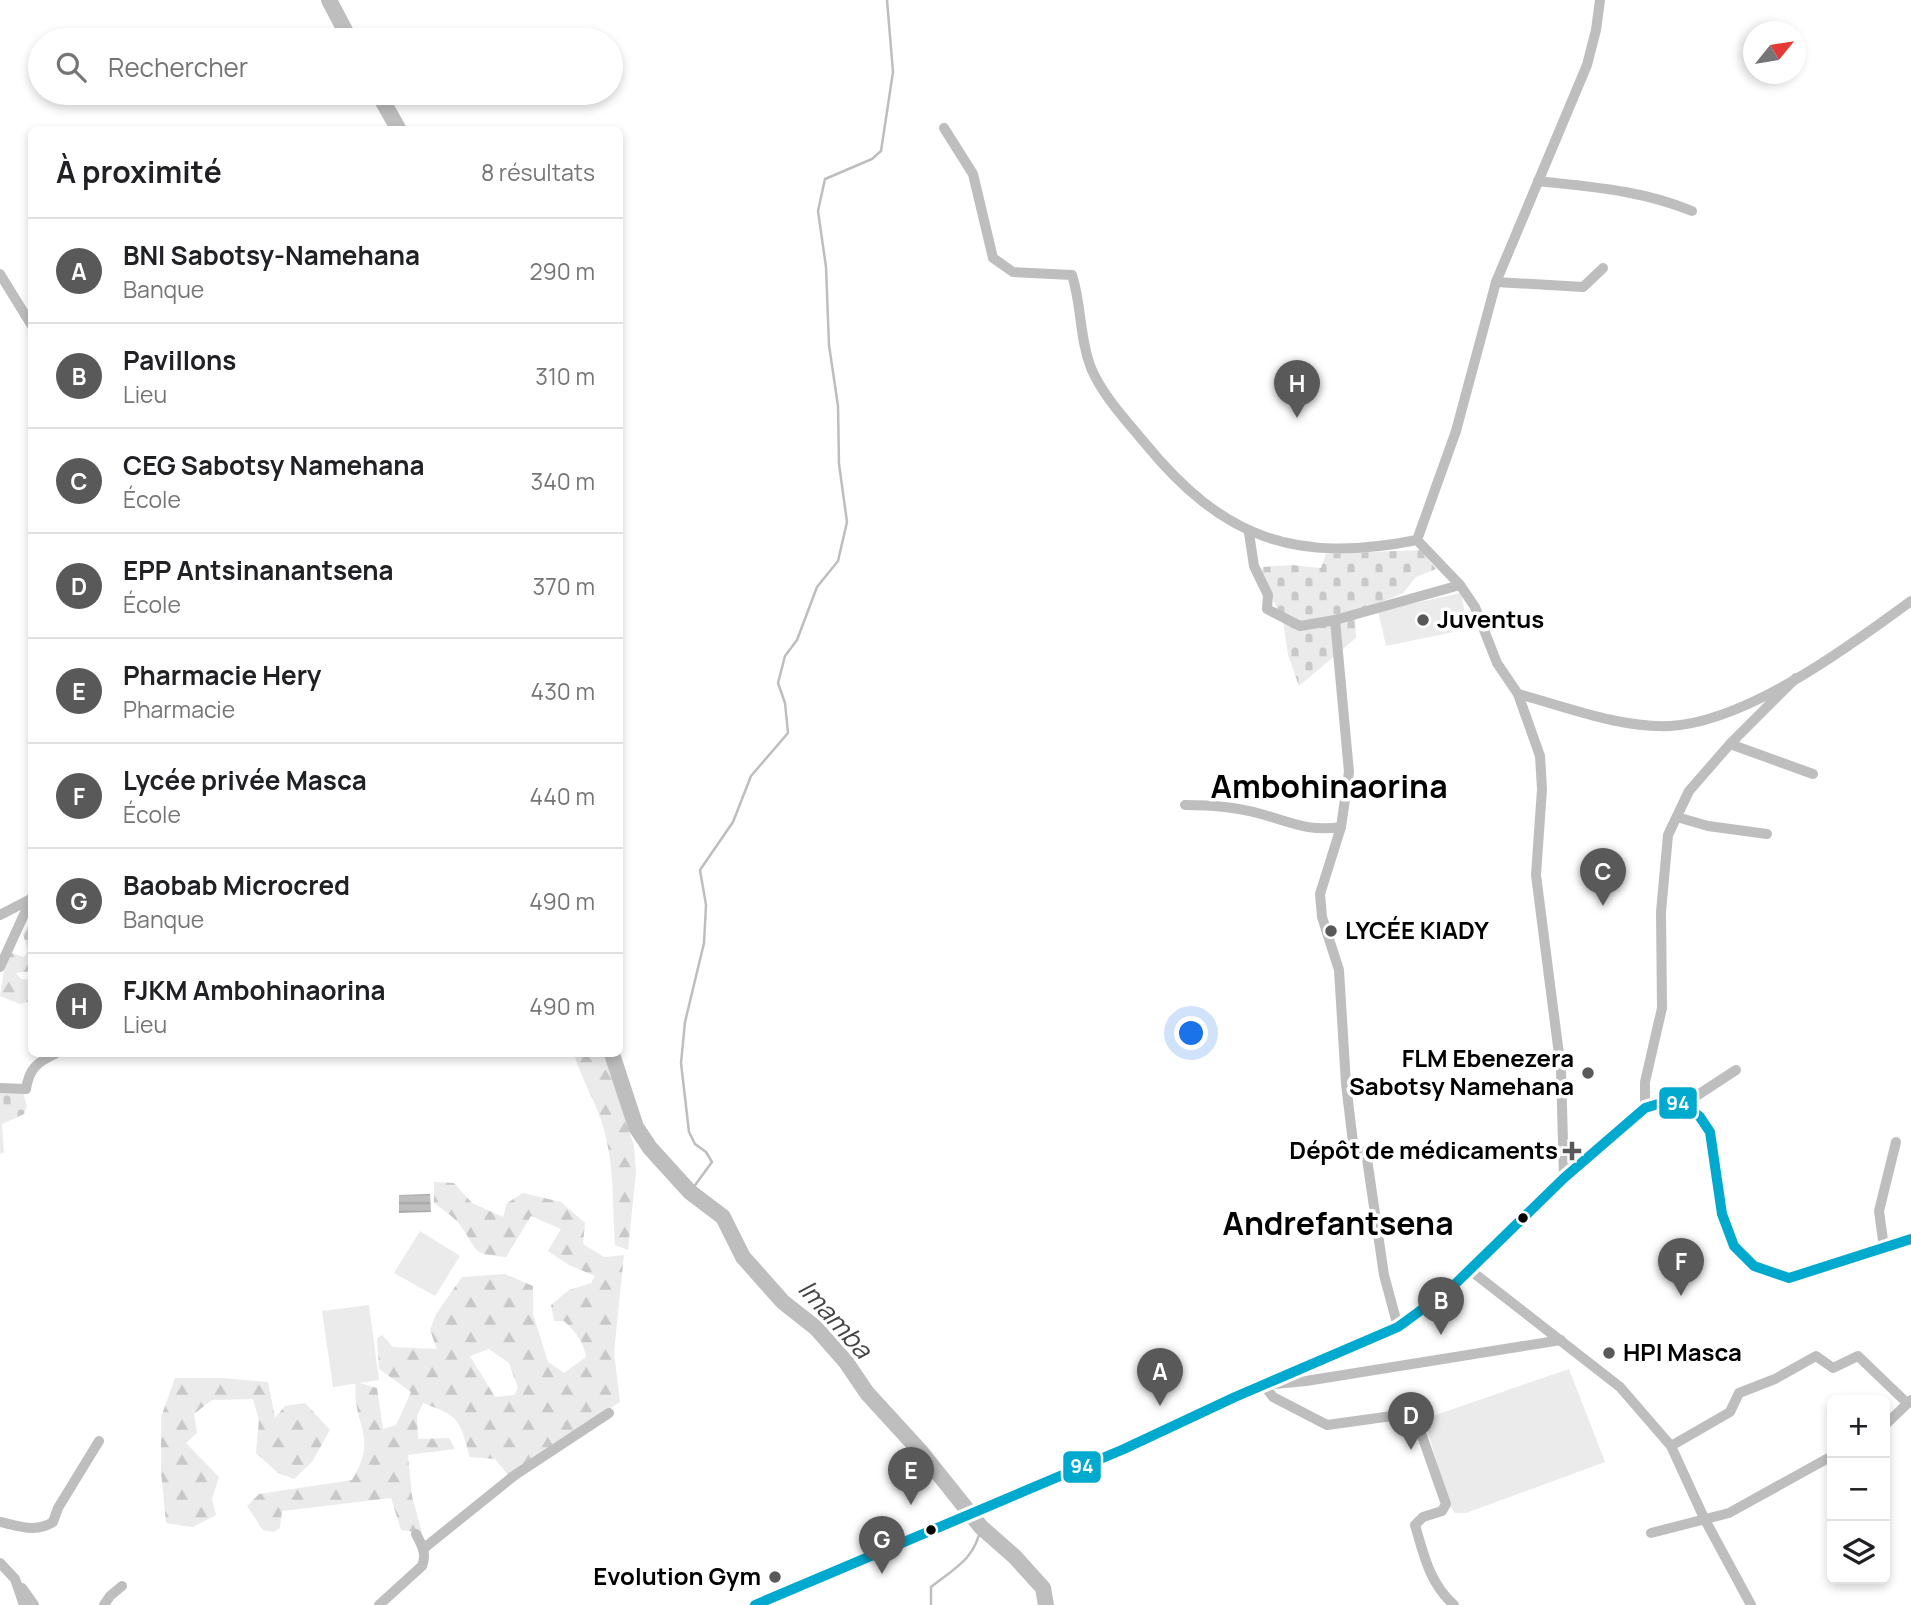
<!DOCTYPE html>
<html lang="fr">
<meta charset="utf-8">
<style>
:root{--surface:#fff;--page:#f6f6f6;--text:#202124;--muted:#757577;--line:#e0e0e0;--accent:#595959}
body{margin:0;font-family:Manrope,sans-serif;background:var(--page);color:var(--text)}
.controls{position:absolute;right:21px;bottom:21px;display:grid;overflow:hidden;border-radius:10px;box-shadow:0 4px 10px #0003}
.controls button{width:63px;height:63px;display:grid;place-items:center;padding:0;border:0;border-bottom:2px solid var(--line);background:var(--surface);color:var(--text);font:35px sans-serif}
.compass{position:absolute;left:1743px;top:21px;width:63px;height:63px;border-radius:50%;background:var(--surface);box-shadow:0 4px 10px #0003;rotate:60deg}
.you{position:absolute;left:1192px;top:1034px;width:24px;height:24px;margin:-18px;border:5px solid #fff;border-radius:50%;background:#1a73e8;box-shadow:0 0 0 10px #1a73e833}
.badge{display:grid;place-items:center;width:46px;height:46px;border-radius:50%;background:var(--accent);color:#fff;font-size:23px;font-weight:700}
.pin{position:absolute;translate:-50% -58px;filter:drop-shadow(0 2px 4px #0008)}
.pin::after{content:'';position:absolute;top:37px;width:24px;height:21px;background:inherit;clip-path:polygon(0 0,100% 0,50% 100%)}
.list{margin:0;padding:0;list-style:none}
h2{display:flex;justify-content:space-between;align-items:center;height:91px;margin:0;padding:0 28px;font-size:30px}
h2 small{font-size:23px;font-weight:400;color:var(--muted)}
.list li{display:grid;grid-template-columns:46px 1fr auto;gap:21px;align-items:center;box-sizing:border-box;height:105px;padding:0 28px;border-top:2px solid var(--line)}
.list b{display:block;font-size:26px;white-space:nowrap}
.list p{margin:0;font-size:23px;white-space:nowrap;color:var(--muted)}
.list em{font-size:23px;font-style:normal;color:var(--muted)}
.icon{flex:none;width:38px;height:38px;fill:none;stroke:currentColor;stroke-width:2;stroke-linecap:round;stroke-linejoin:round}
.map{position:relative;flex:none;width:1911px;height:1605px;overflow:hidden}
.search{position:absolute;background:var(--surface);box-shadow:0 4px 10px #0003;left:28px;top:28px;width:595px;height:77px;display:flex;align-items:center;gap:18px;box-sizing:border-box;padding:0 24px;border-radius:38px;color:var(--muted);font-size:26px}
.panel{position:absolute;background:var(--surface);box-shadow:0 4px 10px #0003;left:28px;top:126px;width:595px;height:931px;border-radius:10px}
.map>svg:first-child{display:block}
.forest{fill:url(#forest-firs);fill-rule:evenodd}
.cemetery{fill:url(#cemetery-stones)}
.pitch{fill:#ebebeb}
.water{fill:url(#water-rules)}
.lines{fill:none;stroke-linecap:round;stroke-linejoin:round}
.stream{stroke:#bebebe;stroke-width:2.5}
.river{stroke:#bebebe;stroke-width:16}
.major-casing{stroke:#dbdbdb;stroke-width:14}
.minor{stroke:#bebebe;stroke-width:10}
.major{stroke:#bebebe;stroke-width:12}
.bus-1-casing{stroke:#fff;stroke-width:16}
.bus-1{stroke:#00a9ce;stroke-width:10}
.poi-dot{fill:#595959;stroke:#fff;stroke-width:2.5}
.bus-dot{fill:#000;stroke:#fff;stroke-width:2.5}
.labels{text-anchor:middle;stroke-width:7;stroke-linejoin:round;paint-order:stroke}
.poi-label{font-size:24px;font-weight:bold;fill:#000;stroke:#fff;text-anchor:start}
.water-label{font-size:26px;font-style:italic;fill:#434343;stroke:#fff}
.district-label{font-size:32px;font-weight:bold;fill:#000;stroke:#fff}
.line-badge{stroke:#fff;stroke-width:2.5}
.badge-label{font-size:19px;text-anchor:middle;font-weight:bold;fill:#fff}
</style>
<div class="map">
<svg width="1911" height="1605" viewBox="0 0 1911 1605">
<defs>
<pattern id="forest-firs" width="22" height="20" patternUnits="userSpaceOnUse" patternTransform="scale(1.75)"><rect width="22" height="20" fill="#ebebeb"/><path d="M5 1l3.5 6h-7zM16 11l3.5 6h-7z" fill="#c8c8c8"/></pattern>
<pattern id="cemetery-stones" width="16" height="16" patternUnits="userSpaceOnUse" patternTransform="scale(1.75)"><rect width="16" height="16" fill="#ebebeb"/><path d="M2 7V4a2 2 0 0 1 4 0v3zM10 15v-3a2 2 0 0 1 4 0v3z" fill="#c8c8c8"/></pattern>
<pattern id="water-rules" width="6" height="5" patternUnits="userSpaceOnUse" patternTransform="scale(1.75)"><rect width="6" height="5" fill="#bebebe"/><path d="M0 2.5h6" fill="none" stroke="#a2a2a2"/></pattern>
</defs>
<rect width="100%" height="100%" fill="#fff"/>
<g class="forest">
<polygon points="27,927 31,927 31,971 16,973 21,979 31,980 31,1001 20,1004 0,996 6,956 12,953 24,957 28,951 23,934"/>
<path d="M574,1054H604L634,1146L636,1172L628,1250L615,1245C612,1204 615,1160 601,1120C593,1097 581,1077 574,1054Z"/>
<path d="M434,1182L454,1183L472,1203L503,1217L507,1203L523,1193L561,1202L585,1223L583,1244L604,1257L624,1255L614,1352L620,1402L509,1476L495,1459L470,1457C459,1419 461,1417 423,1403L417,1416L418,1439L449,1438L455,1449L408,1455L412,1496L422,1533L401,1530L391,1498L282,1511L280,1528L274,1532L263,1530L247,1506L259,1494L352,1480C380,1434 351,1425 356,1382L377,1388L383,1429L396,1425L411,1392L379,1369L377,1338L382,1335L393,1347L437,1349L430,1330L436,1314L462,1277L505,1274L533,1286V1314L548,1362L564,1373L586,1357C583,1340 576,1333 564,1321H554L551,1305L569,1290L591,1283L595,1276L569,1265L548,1251L561,1229L531,1216L506,1257C470,1254 479,1251 460,1225C454,1217 443,1210 434,1203ZM489,1349L509,1363L518,1388L514,1395L495,1397L470,1356Z"/>
<polygon points="175,1378 224,1378 268,1382 275,1418 285,1406 305,1403 330,1430 312,1462 294,1479 278,1473 256,1453 259,1420 253,1399 212,1400 194,1414 197,1433 186,1443 219,1477 212,1499 216,1515 193,1527 166,1523 161,1471 161,1417"/>
</g>
<g class="cemetery">
<polygon points="1420,550 1436,569 1416,577 1403,593 1355,613 1356,638 1299,686 1288,655 1283,621 1260,573 1263,567 1291,565 1321,568 1326,554"/>
<polygon points="0,1091 23,1092 27,1106 24,1114 2,1124 4,1153 0,1154"/>
</g>
<g class="pitch">
<polygon points="1461,593 1468,629 1386,646 1378,611"/>
<polygon points="420,1231 460,1256 435,1296 394,1273"/>
<polygon points="369,1305 379,1380 333,1387 322,1311"/>
<polygon points="1569,1369 1605,1462 1466,1513 1455,1513 1450,1506 1424,1419"/>
</g>
<polygon class="water" points="430,1194 431,1212 399,1213 399,1195"/>
<g class="lines">
<g class="stream">
<polyline points="690,1192 712,1162 706,1152 695,1144 689,1132 681,1063 685,1022 704,943 706,905 700,870 733,822 751,776 788,733 785,703 778,683 785,656 797,640 817,587 838,561 847,522 839,464 838,406 829,345 826,267 818,211 825,179 872,159 881,151 893,72 887,0"/>
<path d="M931,1605V1587C955,1568 975,1559 981,1527"/>
</g>
<g class="river">
<polyline points="329,0 350,40"/>
<polyline points="378,93 399,130"/>
<polyline points="612,1054 636,1127 650,1148 690,1192 723,1217 743,1257 783,1302 816,1328 846,1362 867,1393 921,1452 981,1527 1015,1557 1043,1588 1046,1605"/>
</g>
<g class="major-casing">
<polyline id="major" points="755,1605 1124,1449 1235,1397 1398,1327 1450,1289 1564,1178 1645,1108 1668,1101 1684,1104 1700,1117 1710,1132 1722,1214 1734,1246 1754,1266 1789,1278 1911,1239"/>
</g>
<g class="minor">
<path d="M944,128L973,174L993,258L1013,272L1072,275C1082,306 1079,337 1091,368C1103,396 1125,419 1144,442C1223,539 1295,564 1417,540"/>
<path d="M1538,181C1592,187 1641,190 1692,211"/>
<polyline points="0,274 32,326"/>
<polyline points="1496,282 1583,287 1603,268"/>
<polyline points="1249,533 1254,566 1268,595 1267,609 1300,626 1335,620 1460,585"/>
<polyline points="1335,620 1349,772 1341,827 1320,894 1322,917 1339,970 1346,1084 1354,1151 1366,1152 1384,1275 1398,1327"/>
<path d="M1518,694C1567,707 1619,728 1670,726C1747,722 1850,646 1911,601"/>
<polyline points="1730,744 1813,774"/>
<path d="M1185,805C1209,805 1237,807 1261,814C1291,822 1308,832 1341,827"/>
<polyline points="1677,817 1708,826 1767,834"/>
<polyline points="0,915 31,899"/>
<polyline points="0,967 32,897"/>
<path d="M0,1088L26,1089C29,1069 37,1062 55,1054"/>
<polyline points="1684,1104 1736,1070"/>
<polyline points="1645,1108 1645,1082 1662,1008 1661,912 1668,835 1689,791 1730,744 1796,678"/>
<polyline points="1564,1178 1561,1070 1536,875 1542,789 1540,756 1518,694 1497,663 1475,607 1460,585 1417,540 1456,431 1496,282 1587,65 1596,30 1600,0"/>
<polyline points="1884,1248 1879,1211 1896,1142"/>
<polyline points="1470,1270 1620,1387 1671,1446 1704,1518 1751,1605"/>
<polyline points="1885,1425 1911,1400"/>
<polyline points="1671,1446 1730,1412 1739,1393 1775,1379 1816,1356 1833,1368 1858,1356 1907,1403"/>
<path d="M0,1522C19,1526 36,1533 53,1522L58,1508L99,1441"/>
<polyline points="1651,1533 1729,1513 1832,1456"/>
<polyline points="423,1549 515,1475 609,1413"/>
<polyline points="0,1563 15,1579 24,1605"/>
<polyline points="22,1588 34,1605"/>
<polyline points="104,1605 110,1596 122,1586"/>
<path d="M379,1605L422,1566C427,1554 422,1545 416,1534"/>
<path d="M1454,1605C1430,1584 1424,1556 1415,1525L1423,1517L1442,1511L1446,1504L1414,1413L1327,1425L1273,1397L1264,1385L1306,1381L1561,1340"/>
</g>
<use href="#major" class="major"/>
<g class="bus-1-casing">
<polyline id="bus-1" points="755,1605 1124,1449 1235,1397 1398,1327 1450,1289 1564,1178 1645,1108 1668,1101 1684,1104 1700,1117 1710,1132 1722,1214 1734,1246 1754,1266 1789,1278 1911,1239"/>
</g>
<use href="#bus-1" class="bus-1"/>
</g>
<g class="poi-dot">
<circle cx="1423" cy="620" r="7"/>
<circle cx="1331" cy="931" r="7"/>
<circle cx="1588" cy="1073" r="7"/>
<path d="M1568.5 1140.5h7v7h7v7h-7v7h-7v-7h-7v-7h7z"/>
<circle cx="1609" cy="1353" r="7"/>
<circle cx="775" cy="1577" r="7"/>
</g>
<g class="bus-dot">
<circle cx="1523" cy="1218" r="6"/>
<circle cx="931" cy="1530" r="6"/>
</g>
<g class="labels">
<g class="poi-label">
<text x="1437" y="628">Juventus</text>
<text x="1345" y="939">LYCÉE KIADY</text>
<text x="1574" y="1067" text-anchor="end">FLM Ebenezera<tspan x="1574" dy="28">Sabotsy Namehana</tspan></text>
<text x="1558" y="1159" text-anchor="end">Dépôt de médicaments</text>
<text x="1623" y="1361">HPI Masca</text>
<text x="761" y="1585" text-anchor="end">Evolution Gym</text>
</g>
<g class="water-label">
<text transform="translate(835 1319) rotate(48)" y="9">Imamba</text>
</g>
<g class="district-label">
<text x="1329" y="798">Ambohinaorina</text>
<text x="1338" y="1235">Andrefantsena</text>
</g>
</g>
<g class="line-badge">
<rect x="1658" y="1086" width="40" height="34" rx="7" fill="#00a9ce"/>
<rect x="1062" y="1450" width="40" height="34" rx="7" fill="#00a9ce"/>
</g>
<g class="badge-label">
<text x="1678" y="1110">94</text>
<text x="1082" y="1473">94</text>
</g>
</svg>
<div class="controls">
<button>+</button>
<button>−</button>
<button><svg class="icon" aria-label="layers" viewBox="0 0 24 24"><path d="M12 4l9 5-9 5-9-5zM3 14l9 5 9-5"/></svg></button>
</div>
<svg class="compass" viewBox="-18 -18 36 36"><path d="M0-13l5 13h-10z" fill="#e53935"/><path d="M0 13l5-13h-10z" fill="#757577"/></svg>
<div class="you"></div>
<div class="pin badge" style="left:1160px;top:1406px">A</div>
<div class="pin badge" style="left:1441px;top:1335px">B</div>
<div class="pin badge" style="left:1603px;top:906px">C</div>
<div class="pin badge" style="left:1411px;top:1450px">D</div>
<div class="pin badge" style="left:911px;top:1505px">E</div>
<div class="pin badge" style="left:1681px;top:1296px">F</div>
<div class="pin badge" style="left:882px;top:1574px">G</div>
<div class="pin badge" style="left:1297px;top:418px">H</div>
<div class="search"><svg class="icon" aria-label="search" viewBox="0 0 24 24"><circle cx="10" cy="10" r="6"/><path d="M15 15l6 6"/></svg>Rechercher</div>
<section class="panel">
<h2>À proximité<small>8 résultats</small></h2>
<ul class="list">
<li><span class="badge">A</span><div><b>BNI Sabotsy-Namehana</b><p>Banque</p></div><em>290 m</em></li>
<li><span class="badge">B</span><div><b>Pavillons</b><p>Lieu</p></div><em>310 m</em></li>
<li><span class="badge">C</span><div><b>CEG Sabotsy Namehana</b><p>École</p></div><em>340 m</em></li>
<li><span class="badge">D</span><div><b>EPP Antsinanantsena</b><p>École</p></div><em>370 m</em></li>
<li><span class="badge">E</span><div><b>Pharmacie Hery</b><p>Pharmacie</p></div><em>430 m</em></li>
<li><span class="badge">F</span><div><b>Lycée privée Masca</b><p>École</p></div><em>440 m</em></li>
<li><span class="badge">G</span><div><b>Baobab Microcred</b><p>Banque</p></div><em>490 m</em></li>
<li><span class="badge">H</span><div><b>FJKM Ambohinaorina</b><p>Lieu</p></div><em>490 m</em></li>
</ul>
</section>
</div>
